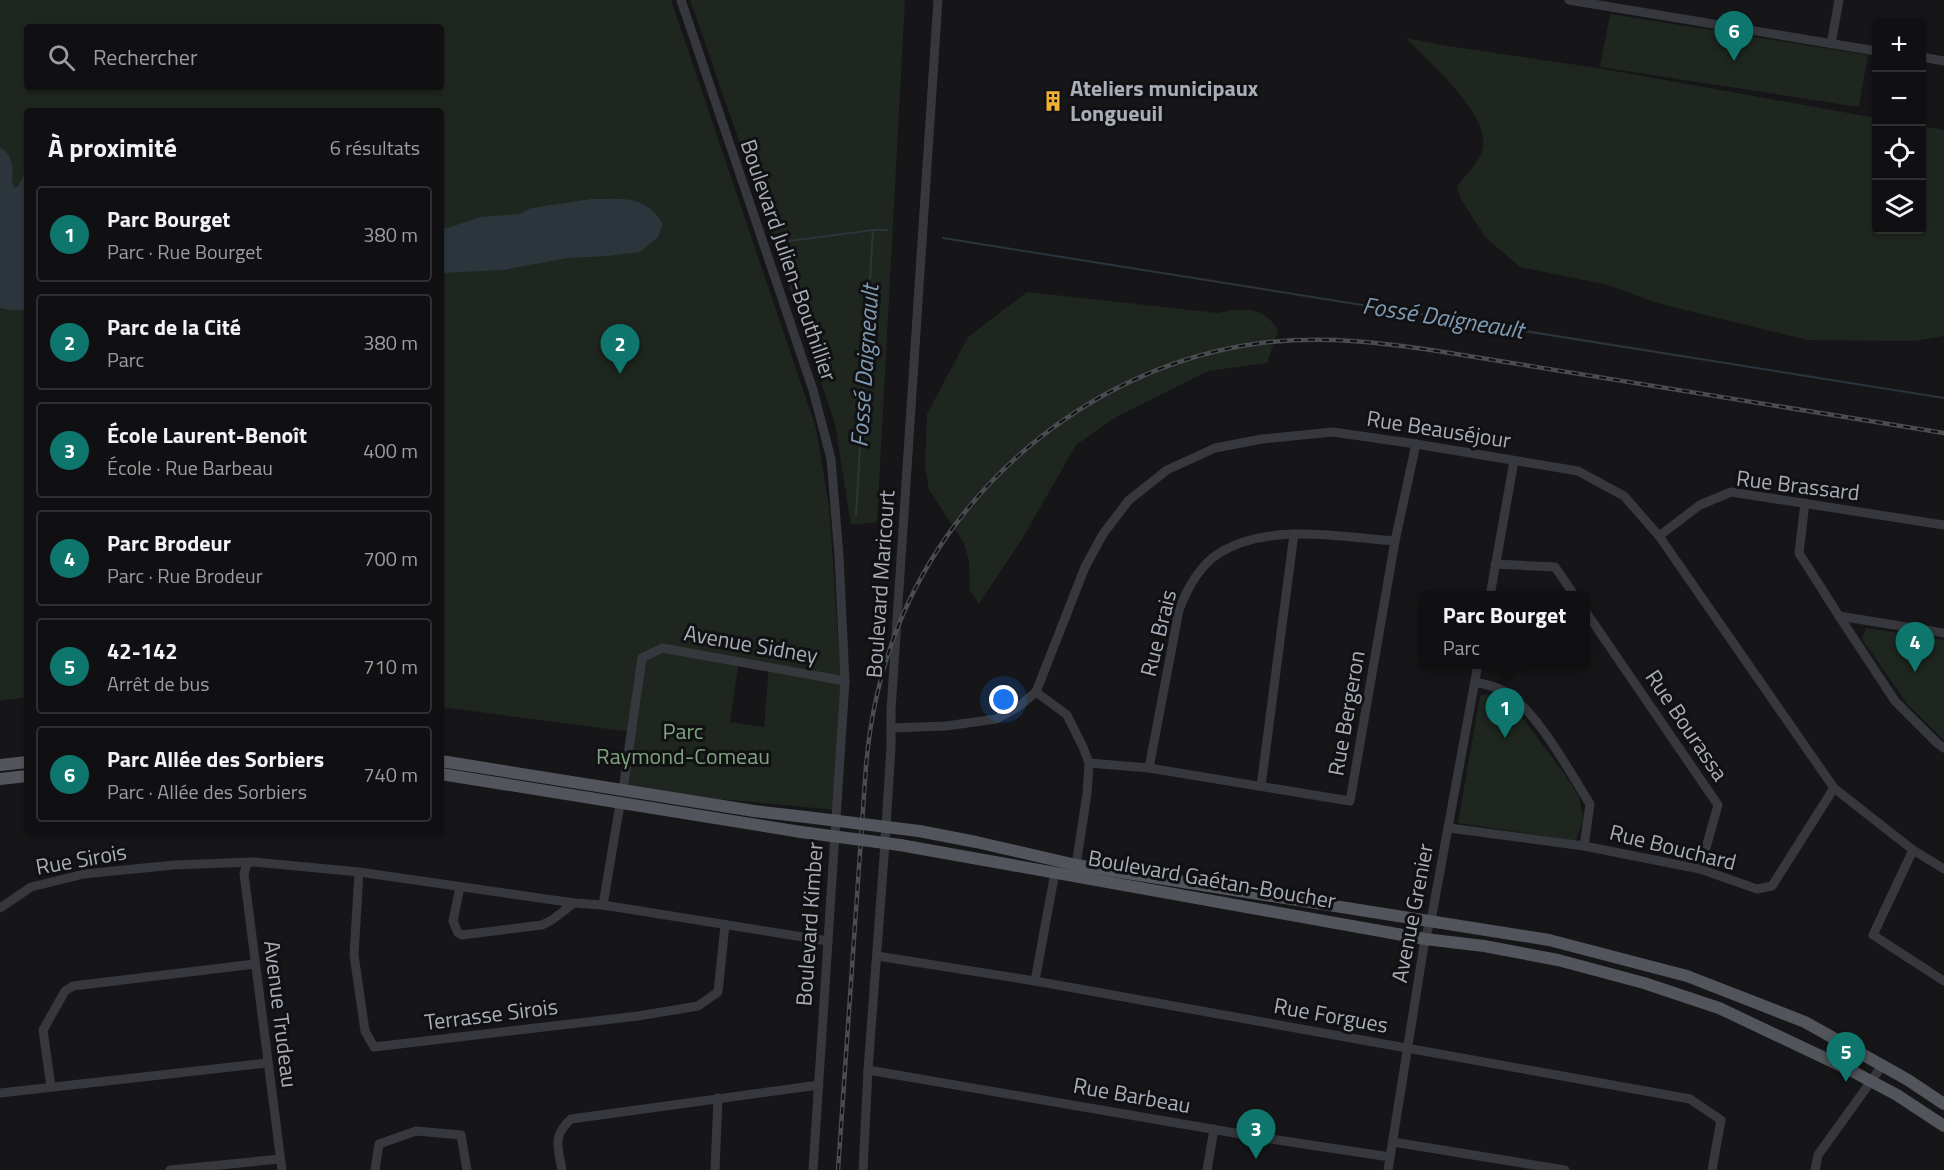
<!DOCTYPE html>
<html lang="fr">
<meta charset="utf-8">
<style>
:root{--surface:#101012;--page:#19191b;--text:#f1f3f6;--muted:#9c9d9f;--line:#303032;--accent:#0f766e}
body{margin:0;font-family:"Titillium Web",sans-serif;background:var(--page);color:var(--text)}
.controls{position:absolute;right:18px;top:18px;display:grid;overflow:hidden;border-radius:6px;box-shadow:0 2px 4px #0004}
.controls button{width:54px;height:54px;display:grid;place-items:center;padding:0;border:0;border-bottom:2px solid var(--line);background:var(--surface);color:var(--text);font:30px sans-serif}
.you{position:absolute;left:1004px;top:700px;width:21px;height:21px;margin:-15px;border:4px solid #fff;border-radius:50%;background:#1a73e8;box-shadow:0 0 0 9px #1a73e833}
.badge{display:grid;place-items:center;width:39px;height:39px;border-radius:50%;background:var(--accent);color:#fff;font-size:20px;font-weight:700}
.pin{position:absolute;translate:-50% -50px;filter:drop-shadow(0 2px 3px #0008)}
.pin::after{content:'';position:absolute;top:32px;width:21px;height:18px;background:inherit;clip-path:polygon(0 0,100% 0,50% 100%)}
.popup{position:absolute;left:1419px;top:591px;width:171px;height:78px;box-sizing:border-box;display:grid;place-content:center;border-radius:6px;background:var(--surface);filter:drop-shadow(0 2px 4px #0005);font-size:20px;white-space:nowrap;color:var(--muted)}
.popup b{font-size:22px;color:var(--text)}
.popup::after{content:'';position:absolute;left:50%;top:100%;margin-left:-12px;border:12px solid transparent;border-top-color:var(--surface)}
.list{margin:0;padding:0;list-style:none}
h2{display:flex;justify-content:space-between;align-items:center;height:78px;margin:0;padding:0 24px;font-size:26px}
h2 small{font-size:20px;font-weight:400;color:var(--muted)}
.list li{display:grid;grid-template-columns:39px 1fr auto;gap:18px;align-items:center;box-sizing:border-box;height:96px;margin:0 12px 12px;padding:0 12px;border:2px solid var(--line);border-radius:6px}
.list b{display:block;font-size:22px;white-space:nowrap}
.list p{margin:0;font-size:20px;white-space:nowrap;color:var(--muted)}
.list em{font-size:20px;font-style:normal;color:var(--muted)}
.icon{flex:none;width:33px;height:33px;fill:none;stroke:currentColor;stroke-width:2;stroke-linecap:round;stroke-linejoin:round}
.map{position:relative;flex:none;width:1944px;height:1170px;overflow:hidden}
.search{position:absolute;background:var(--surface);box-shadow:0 2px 4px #0004;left:24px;top:24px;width:420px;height:66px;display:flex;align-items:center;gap:15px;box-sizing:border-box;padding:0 21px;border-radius:6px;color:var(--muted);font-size:22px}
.panel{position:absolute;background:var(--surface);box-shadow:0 2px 4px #0004;left:24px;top:108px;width:420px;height:726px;border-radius:6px}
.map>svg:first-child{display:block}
.green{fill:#1e261f;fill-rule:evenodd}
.water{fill:#2c353c}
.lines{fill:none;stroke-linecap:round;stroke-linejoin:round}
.stream{stroke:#2c353c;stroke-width:2}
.minor{stroke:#37383d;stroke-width:9}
.major{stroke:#53555c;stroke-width:12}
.rail-casing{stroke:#4a4c52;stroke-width:4.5}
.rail{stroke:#111113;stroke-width:2;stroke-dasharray:7;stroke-linecap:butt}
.major-bridge{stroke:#53555c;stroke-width:12}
.labels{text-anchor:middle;stroke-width:6;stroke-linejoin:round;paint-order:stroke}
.poi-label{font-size:22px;font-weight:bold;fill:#a8adb8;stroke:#111113;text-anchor:start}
.street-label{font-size:22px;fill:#a8adb8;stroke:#111113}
.park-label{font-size:22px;fill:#7fa381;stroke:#111113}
.water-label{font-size:24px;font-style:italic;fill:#7f9bb3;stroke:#111113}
</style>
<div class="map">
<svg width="1944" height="1170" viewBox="0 0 1944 1170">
<rect width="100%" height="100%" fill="#161618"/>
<g class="green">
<path d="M0,0H671L816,428L829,506L841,679L739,661L730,722L764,727L769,667L845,681L836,810L623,790L631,732L441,707V111H27V697L0,701ZM27,27H441V87H27Z"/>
<polygon points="690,0 905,0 877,522 851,525 835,424 768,224"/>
<polygon points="1610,14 1868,55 1859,107 1600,67"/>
<path d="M1406,38L1448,46L1598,68L1876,118V230H1922V126L1944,130V336L1914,341L1808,340L1657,303L1608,285L1520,267L1485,237L1461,199L1457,186C1466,175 1481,161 1483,147C1489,113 1428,61 1406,38Z"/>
<path d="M1027,292L1218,313C1242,307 1264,306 1278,330L1267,363L1208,371L1116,417L1076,445L1022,539L979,604L970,590L969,561L964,543L929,490L925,465L927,414L968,337Z"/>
<polygon points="1866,628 1944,640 1944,740 1908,705 1862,639"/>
<polygon points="1486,694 1511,703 1564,773 1579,796 1583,819 1576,841 1458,823 1480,696"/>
</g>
<g class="water">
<path d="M0,148C13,153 13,170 12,182L15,188L19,185L27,169V310H9L0,308Z"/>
<path d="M591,199C623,199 645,194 663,224L658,237L640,252L608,256L568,258L503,270L441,273V230L481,217L519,214L531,208Z"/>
</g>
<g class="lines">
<g class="stream">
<polyline points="943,238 1944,398"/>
<polyline points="782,242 873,230"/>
<polyline points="856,515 873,230 887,230"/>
</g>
<g class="minor">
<polyline points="681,0 813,390 831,459 839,556 845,681 813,1170"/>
<polyline points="1569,0 1876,51"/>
<polyline points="1831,44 1839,0"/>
<polyline points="1922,57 1944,61"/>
<polyline points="1805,503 1799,553 1839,616 1895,701 1937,743 1944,748"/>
<polyline points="1659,536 1700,505 1731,492 1944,525"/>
<polyline points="1495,564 1555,567 1575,596"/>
<polyline points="1490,596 1514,461"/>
<polyline points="1586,612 1718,805 1700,869"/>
<polyline points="1839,616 1944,633"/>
<path d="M1475,682C1483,684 1494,686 1502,690C1534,706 1570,772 1590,804L1584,846"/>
<polyline points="1036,692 1067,715 1083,747 1089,763 1087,794 1076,865"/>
<polyline points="891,728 946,726 996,719 1018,707 1036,692 1085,567 1103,534 1129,500 1167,470 1215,448 1262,439 1333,432 1416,444 1578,471 1624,496 1659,536 1834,788 1913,850 1944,869"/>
<polyline points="1089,763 1149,768 1350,801 1395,541 1416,444"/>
<path d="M1149,768L1179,610C1187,589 1198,567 1218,554C1266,522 1340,537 1395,541"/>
<polyline points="1261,786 1294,534"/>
<polyline points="623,790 642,658 662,648 845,681"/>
<polyline points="1449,828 1584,846 1700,869 1757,889 1772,886 1834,788"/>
<polyline points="1913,850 1873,935 1944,981"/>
<polyline points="247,863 244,874 282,1170"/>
<polyline points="359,872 354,955 365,1031 374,1047 638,1016 698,1006 718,992 725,925"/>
<polyline points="460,887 453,921 458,933 462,935 542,925 552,920 574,903"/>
<polyline points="603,905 620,804"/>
<polyline points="0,908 31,887 84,874 174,865 253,862 359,872 574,903 603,905 828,941"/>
<polyline points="877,956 1035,981 1690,1099 1721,1120 1712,1170"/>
<polyline points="1035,981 1055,872"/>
<polyline points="868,1070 1264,1138 1390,1157"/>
<polyline points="51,1087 43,1030 65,991 73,986 255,964"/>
<polyline points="0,1093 268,1063"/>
<polyline points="1393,1142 1565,1170"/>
<polyline points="170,1170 280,1159"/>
<polyline points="375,1170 379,1144 416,1131 461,1135 467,1170"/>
<path d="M562,1170C558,1147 552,1136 571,1119L819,1085"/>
<polyline points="715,1170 718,1098"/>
<polyline points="863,1170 868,1070 884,857 891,747 891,710 938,0"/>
<polyline points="1207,1170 1214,1129"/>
<polyline points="1388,1170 1425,939 1432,915 1478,664"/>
<polyline points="1815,1170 1818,1155 1882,1066"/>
</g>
<g class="major">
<polyline points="441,761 754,811 806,817"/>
<polyline points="0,765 27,762"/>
<polyline points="441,774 801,832"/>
<polyline points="0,779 27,776"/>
<polyline points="919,831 976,842 1076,865 1549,940 1687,976 1805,1022 1908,1080 1944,1104"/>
<polyline points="900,845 1425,939 1484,946 1558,960 1644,983 1719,1008 1850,1070 1897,1095 1944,1126"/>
</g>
<g class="rail-casing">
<path id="rail" d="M838,1170L866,766C870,719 880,673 897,629C956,478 1099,364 1261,343C1325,335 1387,343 1450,353L1944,433"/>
</g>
<use href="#rail" class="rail"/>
<g class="major-bridge">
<polyline points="806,817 919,831"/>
<polyline points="801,832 900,845"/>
</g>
</g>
<defs>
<g id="building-bare" transform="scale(1.62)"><path d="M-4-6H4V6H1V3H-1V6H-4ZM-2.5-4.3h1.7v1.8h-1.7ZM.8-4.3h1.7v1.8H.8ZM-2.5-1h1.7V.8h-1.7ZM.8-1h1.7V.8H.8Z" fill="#f2b134" stroke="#111113" stroke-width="2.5" paint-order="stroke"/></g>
</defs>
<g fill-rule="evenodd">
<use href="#building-bare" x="1053" y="101"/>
</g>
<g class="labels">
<g class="poi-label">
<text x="1070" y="96">Ateliers municipaux<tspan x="1070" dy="25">Longueuil</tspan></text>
</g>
<g class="street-label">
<text transform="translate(789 260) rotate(71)" y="8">Boulevard Julien-Bouthillier</text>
<text transform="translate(1439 429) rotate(9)" y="8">Rue Beauséjour</text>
<text transform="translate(1798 485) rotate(7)" y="8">Rue Brassard</text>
<text transform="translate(880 584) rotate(-86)" y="8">Boulevard Maricourt</text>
<text transform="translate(1158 633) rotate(-76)" y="8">Rue Brais</text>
<text transform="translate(751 644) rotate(10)" y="8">Avenue Sidney</text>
<text transform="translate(1346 713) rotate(-80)" y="8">Rue Bergeron</text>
<text transform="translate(1687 725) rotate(56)" y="8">Rue Bourassa</text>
<text transform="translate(1673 847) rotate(14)" y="8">Rue Bouchard</text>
<text transform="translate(81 859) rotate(-10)" y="8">Rue Sirois</text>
<text transform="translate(1212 879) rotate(10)" y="8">Boulevard Gaétan-Boucher</text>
<text transform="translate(1412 913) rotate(-79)" y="8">Avenue Grenier</text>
<text transform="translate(809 924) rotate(-86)" y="8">Boulevard Kimber</text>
<text transform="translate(281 1014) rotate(83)" y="8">Avenue Trudeau</text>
<text transform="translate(491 1014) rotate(-7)" y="8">Terrasse Sirois</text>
<text transform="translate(1331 1015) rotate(10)" y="8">Rue Forgues</text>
<text transform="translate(1132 1095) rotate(10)" y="8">Rue Barbeau</text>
</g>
<g class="park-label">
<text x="683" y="739">Parc<tspan x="683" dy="25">Raymond-Comeau</tspan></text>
</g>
<g class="water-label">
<text transform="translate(1443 318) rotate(9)" y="8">Fossé Daigneault</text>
<text transform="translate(865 366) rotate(-86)" y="8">Fossé Daigneault</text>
</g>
</g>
</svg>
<div class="controls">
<button>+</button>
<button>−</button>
<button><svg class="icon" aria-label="locate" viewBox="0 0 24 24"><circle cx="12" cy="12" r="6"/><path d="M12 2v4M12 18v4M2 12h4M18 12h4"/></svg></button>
<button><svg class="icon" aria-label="layers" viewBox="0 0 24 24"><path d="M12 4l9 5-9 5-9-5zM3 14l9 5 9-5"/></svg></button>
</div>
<div class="you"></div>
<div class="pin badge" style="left:1505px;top:738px">1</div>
<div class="popup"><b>Parc Bourget</b>Parc</div>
<div class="pin badge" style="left:620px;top:374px">2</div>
<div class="pin badge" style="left:1256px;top:1159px">3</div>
<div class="pin badge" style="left:1915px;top:672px">4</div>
<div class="pin badge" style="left:1846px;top:1082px">5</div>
<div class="pin badge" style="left:1734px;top:61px">6</div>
<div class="search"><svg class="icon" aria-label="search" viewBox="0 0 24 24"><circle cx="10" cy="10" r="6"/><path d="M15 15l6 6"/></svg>Rechercher</div>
<section class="panel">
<h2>À proximité<small>6 résultats</small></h2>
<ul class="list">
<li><span class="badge">1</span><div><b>Parc Bourget</b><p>Parc · Rue Bourget</p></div><em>380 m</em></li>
<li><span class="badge">2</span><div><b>Parc de la Cité</b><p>Parc</p></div><em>380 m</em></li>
<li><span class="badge">3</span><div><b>École Laurent-Benoît</b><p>École · Rue Barbeau</p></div><em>400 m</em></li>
<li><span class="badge">4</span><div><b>Parc Brodeur</b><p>Parc · Rue Brodeur</p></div><em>700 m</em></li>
<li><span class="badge">5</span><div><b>42-142</b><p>Arrêt de bus</p></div><em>710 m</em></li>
<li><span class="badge">6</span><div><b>Parc Allée des Sorbiers</b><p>Parc · Allée des Sorbiers</p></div><em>740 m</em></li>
</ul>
</section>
</div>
